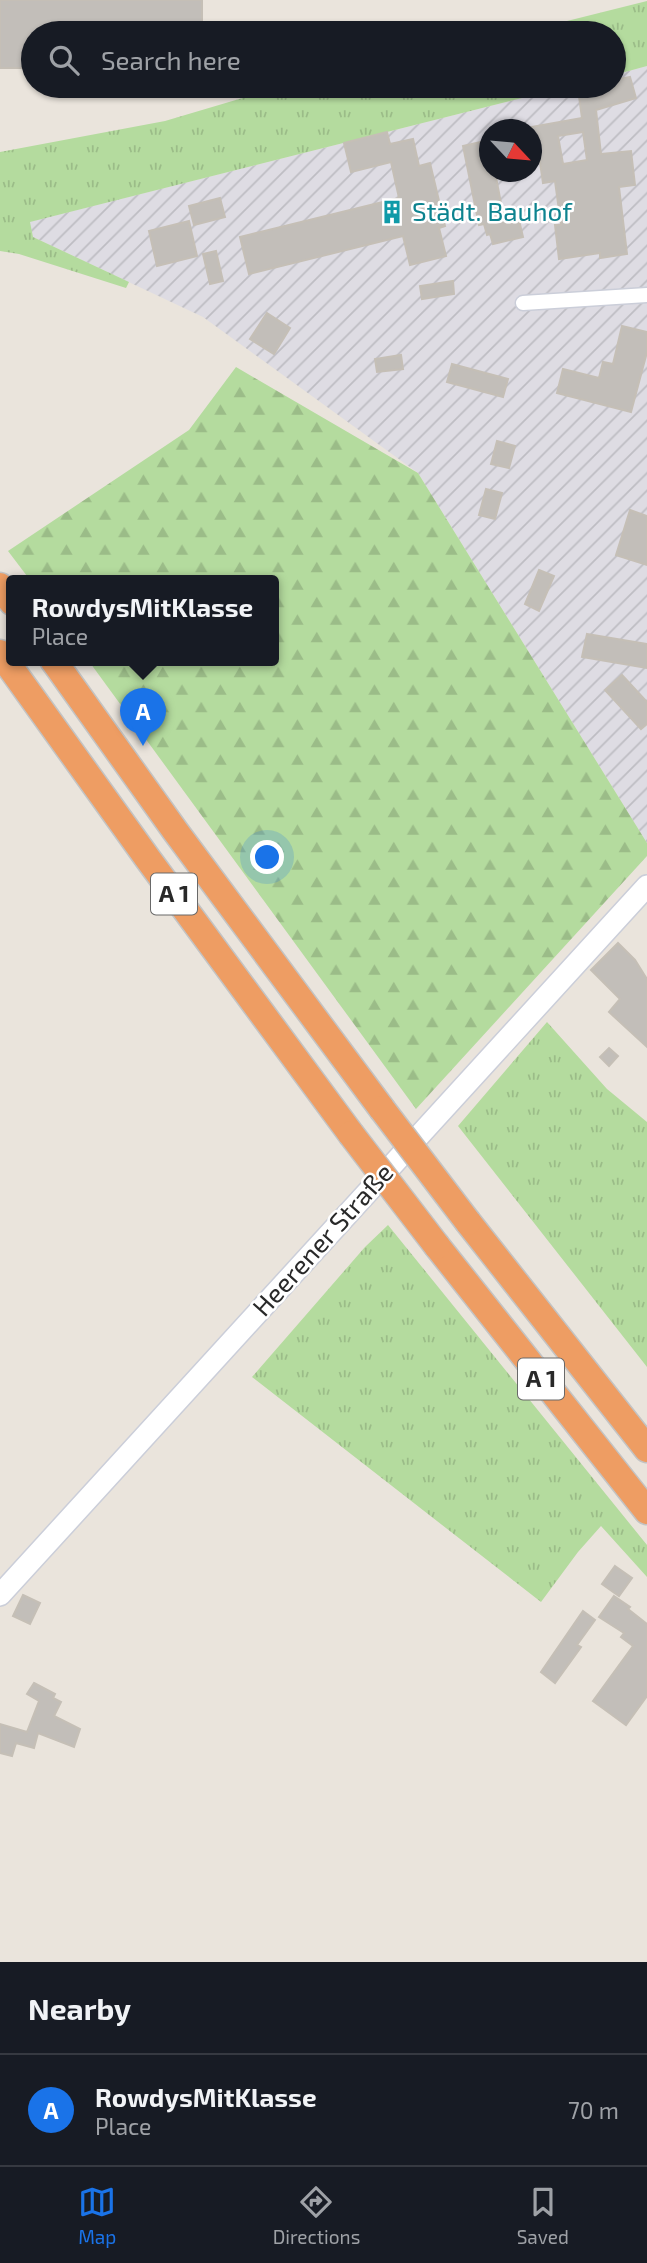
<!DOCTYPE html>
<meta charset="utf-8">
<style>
:root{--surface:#171b24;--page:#20242c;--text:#f1f3f6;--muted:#9ea1a6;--line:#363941;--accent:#1a73e8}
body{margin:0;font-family:"Exo 2",sans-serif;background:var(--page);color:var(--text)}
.compass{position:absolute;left:479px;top:119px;width:63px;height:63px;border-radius:50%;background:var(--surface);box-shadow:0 2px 5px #0004;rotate:116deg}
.you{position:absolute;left:268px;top:858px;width:24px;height:24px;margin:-18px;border:5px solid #fff;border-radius:50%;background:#1a73e8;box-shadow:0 0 0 10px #1a73e833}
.badge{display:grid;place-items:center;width:46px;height:46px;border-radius:50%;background:var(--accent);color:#fff;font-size:23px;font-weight:700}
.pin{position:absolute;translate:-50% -58px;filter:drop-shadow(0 2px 4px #0008)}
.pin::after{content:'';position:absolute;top:37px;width:24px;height:21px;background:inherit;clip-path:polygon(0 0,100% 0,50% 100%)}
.popup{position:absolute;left:6px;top:575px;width:273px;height:91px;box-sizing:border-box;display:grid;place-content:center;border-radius:7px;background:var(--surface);filter:drop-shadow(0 2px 5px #0005);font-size:23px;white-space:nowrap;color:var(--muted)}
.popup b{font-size:26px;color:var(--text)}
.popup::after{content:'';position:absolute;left:50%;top:100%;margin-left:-14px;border:14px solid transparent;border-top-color:var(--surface)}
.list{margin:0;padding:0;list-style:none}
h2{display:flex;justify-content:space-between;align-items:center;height:91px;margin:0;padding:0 28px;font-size:30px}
h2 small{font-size:23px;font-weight:400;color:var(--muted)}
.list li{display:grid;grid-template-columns:46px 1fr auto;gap:21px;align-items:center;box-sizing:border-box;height:112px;padding:0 28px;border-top:2px solid var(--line)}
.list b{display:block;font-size:26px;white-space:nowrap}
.list p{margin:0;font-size:23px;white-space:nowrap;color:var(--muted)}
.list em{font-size:23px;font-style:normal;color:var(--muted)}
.icon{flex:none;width:38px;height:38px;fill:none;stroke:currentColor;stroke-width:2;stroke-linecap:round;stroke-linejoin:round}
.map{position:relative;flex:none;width:647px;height:1962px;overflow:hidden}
.search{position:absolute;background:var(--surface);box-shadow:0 2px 5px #0004;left:21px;right:21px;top:21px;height:77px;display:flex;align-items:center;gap:18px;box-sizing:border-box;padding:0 24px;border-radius:38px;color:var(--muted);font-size:26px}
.sheet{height:203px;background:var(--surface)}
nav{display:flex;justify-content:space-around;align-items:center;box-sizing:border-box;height:98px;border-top:2px solid var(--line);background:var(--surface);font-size:19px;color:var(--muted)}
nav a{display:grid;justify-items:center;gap:4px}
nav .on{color:var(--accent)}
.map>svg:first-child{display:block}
.industrial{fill:url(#industrial-furrows);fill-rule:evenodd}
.grass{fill:url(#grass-tufts)}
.forest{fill:url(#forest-firs)}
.building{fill:#c2beb9;stroke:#c5bfb6;stroke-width:2;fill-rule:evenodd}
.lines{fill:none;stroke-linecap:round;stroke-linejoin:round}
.street-casing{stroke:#cbced9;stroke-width:17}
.secondary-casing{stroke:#cbced9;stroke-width:24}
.highway-casing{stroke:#c3c3c3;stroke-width:29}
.street{stroke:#fff;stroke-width:14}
.secondary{stroke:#fff;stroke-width:21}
.highway{stroke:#ee9d63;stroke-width:26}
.highway-bridge-casing{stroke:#c3c3c3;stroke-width:29;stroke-linecap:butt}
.highway-bridge{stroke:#ee9d63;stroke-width:26}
.labels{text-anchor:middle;stroke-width:5;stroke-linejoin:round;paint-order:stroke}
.shield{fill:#fff;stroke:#696969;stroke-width:2}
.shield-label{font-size:24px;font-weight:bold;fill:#292929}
.culture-label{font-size:26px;fill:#0d838f;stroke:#fff;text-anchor:start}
.street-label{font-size:26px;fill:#292929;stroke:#fff}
</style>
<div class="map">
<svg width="647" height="1962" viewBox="0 0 647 1962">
<defs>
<pattern id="industrial-furrows" width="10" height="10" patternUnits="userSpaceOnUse" patternTransform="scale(1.75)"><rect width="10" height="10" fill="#dedce3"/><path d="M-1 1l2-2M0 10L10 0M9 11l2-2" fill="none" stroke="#bebdc3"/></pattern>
<pattern id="grass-tufts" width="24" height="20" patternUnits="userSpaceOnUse" patternTransform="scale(1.75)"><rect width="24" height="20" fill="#b4db9e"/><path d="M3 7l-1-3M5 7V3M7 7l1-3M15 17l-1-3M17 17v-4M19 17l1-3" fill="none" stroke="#9bbc88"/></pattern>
<pattern id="forest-firs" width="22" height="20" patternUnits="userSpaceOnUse" patternTransform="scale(1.75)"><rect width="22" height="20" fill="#b4db9e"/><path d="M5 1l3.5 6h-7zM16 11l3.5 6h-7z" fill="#9bbc88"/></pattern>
</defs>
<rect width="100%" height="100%" fill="#eae4dc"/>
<path class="industrial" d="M647,66V843L418,473L203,317L33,237L29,222L570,86H614V75ZM490,130H532V172H490Z"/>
<g class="grass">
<polygon points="647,1 647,66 614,75 614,33 519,33"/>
<polygon points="283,86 570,86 30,222 33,237 129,282 126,288 19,254 0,251 0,152 165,121"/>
<polygon points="547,1022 607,1089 647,1122 647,1367 458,1126"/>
<polygon points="388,1225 647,1545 647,1577 601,1526 578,1552 541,1602 252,1377 365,1247"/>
</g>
<polygon class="forest" points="236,367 418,473 647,843 647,856 416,1109 88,660 274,660 274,580 30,580 8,551 189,430"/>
<g class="building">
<polygon points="0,0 202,0 202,33 33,33 33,68 0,68"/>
<path d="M630,77L636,98L596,110L601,154L631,151L635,185L619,187L627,254L600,258V253L559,259L555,225H561L555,181L543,183L539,155L531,156V127L582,118L578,89L592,86H614V80ZM583,132L587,160L563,164L558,136Z"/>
<polygon points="387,132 390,144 413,139 419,166 430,163 445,226 439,228 446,256 410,265 403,236 249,274 240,237 399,198 391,162 351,172 344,143"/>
<polygon points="489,140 489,172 495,172 504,219 518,216 523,237 493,244 490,234 487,235 484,224 479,225 463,146"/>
<polygon points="220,198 225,217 194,225 189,206"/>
<polygon points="189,221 197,256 157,266 149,231"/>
<polygon points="216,251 223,281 210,284 203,254"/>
<polygon points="453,281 454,294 422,299 420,286"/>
<polygon points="267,313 290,328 274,354 250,339"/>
<polygon points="622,326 647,332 647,352 631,412 557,393 563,369 599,378 603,362 613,364"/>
<polygon points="401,355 403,369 377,372 375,359"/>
<polygon points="452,364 508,379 503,397 447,382"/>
<polygon points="497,441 515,446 509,468 491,464"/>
<polygon points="486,489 502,493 495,519 479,515"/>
<polygon points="630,510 647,516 647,565 616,555"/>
<polygon points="539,570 554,576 539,611 525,604"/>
<polygon points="587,634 647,644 647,668 582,657"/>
<polygon points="622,675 647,702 647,724 641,729 605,690"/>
<polygon points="618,943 635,960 647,979 647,1047 609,1012 620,999 591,970"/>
<polygon points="609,1048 618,1056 609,1066 600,1057"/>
<polygon points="615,1566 632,1578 619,1596 602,1584"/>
<polygon points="23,1595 40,1603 30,1624 13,1616"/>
<polygon points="614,1596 630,1607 628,1609 647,1624 647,1696 626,1725 593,1701 633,1646 621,1637 624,1633 599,1617"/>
<polygon points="583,1611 595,1620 577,1645 581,1647 555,1683 541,1672"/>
<polygon points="34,1683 55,1694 53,1698 61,1702 54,1716 80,1729 74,1747 38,1733 34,1748 16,1743 12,1756 0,1753 0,1724 27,1732 39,1701 27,1694"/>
</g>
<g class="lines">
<g class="street-casing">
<polyline id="street" points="523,303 647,295"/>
</g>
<g class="secondary-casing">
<polyline id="secondary" points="0,1595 647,886"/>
</g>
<g class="highway-casing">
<g id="highway">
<polyline points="0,586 12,602"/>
<polyline points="0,653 148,859 351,1134"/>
<polyline points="53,660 176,832 382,1109"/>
<polyline points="468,1222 647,1449"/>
<polyline points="437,1246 647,1511"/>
</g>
</g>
<use href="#street" class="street"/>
<use href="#secondary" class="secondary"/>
<use href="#highway" class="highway"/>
<g class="highway-bridge-casing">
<g id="highway-bridge">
<polyline points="382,1109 468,1222"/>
<polyline points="351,1134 437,1246"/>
</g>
</g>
<use href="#highway-bridge" class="highway-bridge"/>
</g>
<defs>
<g id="building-bare" transform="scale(1.89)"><path d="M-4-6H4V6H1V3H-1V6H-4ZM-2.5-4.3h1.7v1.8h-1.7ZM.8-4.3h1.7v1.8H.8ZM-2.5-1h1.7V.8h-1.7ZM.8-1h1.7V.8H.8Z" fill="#0f9aa8" stroke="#fff" stroke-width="2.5" paint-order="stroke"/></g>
</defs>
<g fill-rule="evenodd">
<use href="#building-bare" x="392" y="212"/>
</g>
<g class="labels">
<g class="shield">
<rect x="151" y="873.5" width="46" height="41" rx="5"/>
<rect x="518" y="1358.5" width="46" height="41" rx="5"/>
</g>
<g class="shield-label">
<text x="174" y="902">A 1</text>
<text x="541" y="1387">A 1</text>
</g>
<g class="culture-label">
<text x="412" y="221">Städt. Bauhof</text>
</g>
<g class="street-label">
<text transform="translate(323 1240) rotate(-48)" y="9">Heerener Straße</text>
</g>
</g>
</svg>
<svg class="compass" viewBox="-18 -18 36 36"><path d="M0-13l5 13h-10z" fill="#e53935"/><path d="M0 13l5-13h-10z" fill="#9ea1a6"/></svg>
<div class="you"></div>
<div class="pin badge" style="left:143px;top:746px">A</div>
<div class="popup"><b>RowdysMitKlasse</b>Place</div>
<div class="search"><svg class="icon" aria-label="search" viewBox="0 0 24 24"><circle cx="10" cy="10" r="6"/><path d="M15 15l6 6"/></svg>Search here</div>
</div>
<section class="sheet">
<h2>Nearby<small></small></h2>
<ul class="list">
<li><span class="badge">A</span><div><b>RowdysMitKlasse</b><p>Place</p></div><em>70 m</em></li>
</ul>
</section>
<nav>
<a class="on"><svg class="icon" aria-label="map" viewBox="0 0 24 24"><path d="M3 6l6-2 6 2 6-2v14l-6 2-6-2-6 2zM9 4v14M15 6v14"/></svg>Map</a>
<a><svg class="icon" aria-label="directions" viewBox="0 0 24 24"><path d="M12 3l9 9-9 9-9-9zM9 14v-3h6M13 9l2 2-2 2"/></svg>Directions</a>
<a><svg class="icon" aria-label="saved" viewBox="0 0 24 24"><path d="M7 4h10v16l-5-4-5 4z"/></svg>Saved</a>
</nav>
